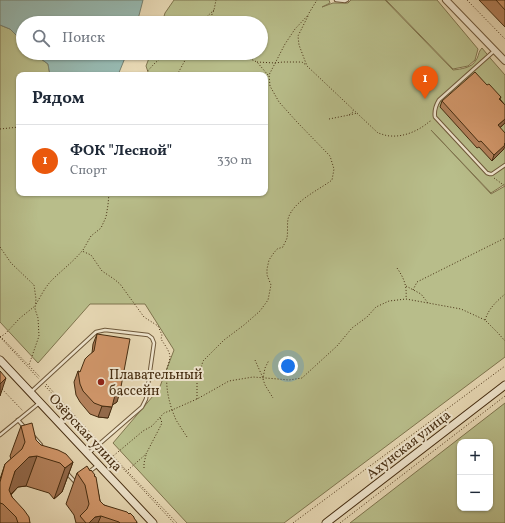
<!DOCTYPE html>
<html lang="ru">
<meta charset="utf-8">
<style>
:root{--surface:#fff;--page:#f6f6f7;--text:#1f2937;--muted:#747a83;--line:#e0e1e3;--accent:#ea580c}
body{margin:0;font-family:Vollkorn,serif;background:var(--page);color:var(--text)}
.controls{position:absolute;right:12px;bottom:12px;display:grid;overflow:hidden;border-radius:8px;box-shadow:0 1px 3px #0004}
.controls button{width:36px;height:36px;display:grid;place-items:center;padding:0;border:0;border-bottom:1px solid var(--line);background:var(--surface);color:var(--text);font:20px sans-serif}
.you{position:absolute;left:288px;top:366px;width:14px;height:14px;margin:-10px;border:3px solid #fff;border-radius:50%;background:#1a73e8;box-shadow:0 0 0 6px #1a73e833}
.badge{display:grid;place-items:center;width:26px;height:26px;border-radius:50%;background:var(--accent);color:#fff;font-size:13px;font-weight:700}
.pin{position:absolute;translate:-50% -33px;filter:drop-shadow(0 1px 2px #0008)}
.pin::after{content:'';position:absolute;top:21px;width:14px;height:12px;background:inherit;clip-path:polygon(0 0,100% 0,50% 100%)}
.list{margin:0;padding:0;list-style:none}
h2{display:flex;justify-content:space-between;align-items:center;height:52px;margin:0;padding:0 16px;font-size:17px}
h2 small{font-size:13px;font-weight:400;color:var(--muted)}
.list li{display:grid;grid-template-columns:26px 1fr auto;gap:12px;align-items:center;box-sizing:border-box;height:72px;padding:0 16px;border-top:1px solid var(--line)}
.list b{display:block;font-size:15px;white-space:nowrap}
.list p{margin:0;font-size:13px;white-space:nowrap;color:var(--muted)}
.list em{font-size:13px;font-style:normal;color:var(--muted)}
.icon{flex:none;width:22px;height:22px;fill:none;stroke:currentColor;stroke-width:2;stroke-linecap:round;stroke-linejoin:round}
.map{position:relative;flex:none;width:505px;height:523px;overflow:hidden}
.search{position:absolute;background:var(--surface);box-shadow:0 1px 3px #0004;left:16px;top:16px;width:252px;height:44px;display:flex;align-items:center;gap:10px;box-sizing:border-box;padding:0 14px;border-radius:22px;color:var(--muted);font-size:15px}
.panel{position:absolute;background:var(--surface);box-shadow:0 1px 3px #0004;left:16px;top:72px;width:252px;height:124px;border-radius:8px}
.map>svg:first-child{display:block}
.green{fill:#b8bd8a;stroke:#7f754e;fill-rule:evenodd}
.water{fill:#97b9b1;stroke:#778171}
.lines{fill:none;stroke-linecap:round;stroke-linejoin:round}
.service-casing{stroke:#6e583a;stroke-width:4.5}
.tertiary-casing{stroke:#6e583a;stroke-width:8}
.secondary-casing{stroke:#462d11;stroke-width:9}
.path{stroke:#462d11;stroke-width:1;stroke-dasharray:1 2;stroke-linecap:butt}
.service{stroke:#efe5ce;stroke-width:2.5}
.tertiary{stroke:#efe5ce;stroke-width:6}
.secondary{stroke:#efe5ce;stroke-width:7}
.wall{fill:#b3815b;stroke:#462d11}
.shaded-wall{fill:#92694a;stroke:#462d11}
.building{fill:#d0966a;stroke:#462d11}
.poi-dot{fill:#8f2418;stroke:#efe5ce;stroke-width:1.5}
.labels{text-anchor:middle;stroke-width:4;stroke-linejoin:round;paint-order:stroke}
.poi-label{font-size:14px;fill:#462d11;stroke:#efe5ce;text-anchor:start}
.street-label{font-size:14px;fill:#462d11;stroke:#efe5ce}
</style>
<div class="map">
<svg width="505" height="523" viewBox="0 0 505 523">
<rect width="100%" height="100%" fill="#e6d7b3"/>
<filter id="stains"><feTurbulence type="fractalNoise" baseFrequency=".005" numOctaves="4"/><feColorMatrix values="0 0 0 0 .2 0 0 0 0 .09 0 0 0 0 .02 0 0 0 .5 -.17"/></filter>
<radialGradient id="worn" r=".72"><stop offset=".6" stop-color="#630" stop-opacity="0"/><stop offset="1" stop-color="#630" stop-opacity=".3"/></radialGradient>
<g class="green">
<path d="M174,0H329L330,3L322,7L333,3H348L351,0H385L453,70C461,69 472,68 476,60C479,56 478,52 482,48L491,59L505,75V184L491,193L431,130L491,194L505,186V357L284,523H187L113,443L159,389L174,350L145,304H90L38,363L0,322V25L10,29L23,42V53H33L48,64L50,75H19V193H265V75H149L146,66L151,53H261V23H162L165,13Z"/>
<polygon points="386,0 437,0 478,49 475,60 468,66 453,69"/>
<path d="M505,403V523H350ZM460,442H490V508H460Z"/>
</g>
<g class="water">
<polygon points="0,0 143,0 137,23 23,23 23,42 10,29 0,25"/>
<polygon points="33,53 127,53 118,75 50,75 48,64"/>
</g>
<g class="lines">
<g class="service-casing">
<g id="service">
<polyline points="336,0 345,1 347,0"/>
<path d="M494,51L439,100C436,105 434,111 435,117L487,173L490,174H492L505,165"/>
<polyline points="32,391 96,332 105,330 148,335 152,338 154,343 146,399 142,407 89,453"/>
<polyline points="18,420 25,428"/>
<polyline points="0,435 38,404"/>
<polyline points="34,437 41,445"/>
<polyline points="66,472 76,483"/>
<polyline points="89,472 98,465"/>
</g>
</g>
<g class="tertiary-casing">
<polyline id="tertiary" points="446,0 505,61"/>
</g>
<g class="secondary-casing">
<g id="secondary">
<polyline points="0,360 153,523"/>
<polyline points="326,523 505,385"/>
</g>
</g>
<g class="path">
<polyline points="467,0 505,39"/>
<polyline points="309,13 317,0"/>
<path d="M308,16L298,36L299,45L307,66L378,133C382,134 386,136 391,136C405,137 420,130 430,121H432"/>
<polyline points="200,23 214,10"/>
<polyline points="208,23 214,10 216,0"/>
<polyline points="243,53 246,57 257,62 268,75"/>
<polyline points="188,55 208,56 238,55 246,57"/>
<polyline points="257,62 275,63 283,62 302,62 306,65"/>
<polyline points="144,75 154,64 166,53"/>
<polyline points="177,75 189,53"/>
<polyline points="349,115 358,113"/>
<polyline points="329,119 349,115 353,112 353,110"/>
<polyline points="0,129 19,127"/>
<polyline points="494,178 505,186"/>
<polyline points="0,247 11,263 34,285 36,299 35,309 38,318 39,336 29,365"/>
<polyline points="83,250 91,236 101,228 106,217 108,205 109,193"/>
<path d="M397,268C404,278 407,286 406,298"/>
<polyline points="406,286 421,294 428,303"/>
<polyline points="413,290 417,282 505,238"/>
<path d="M36,304C41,296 45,287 52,280C62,270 73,262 82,251L91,255L102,271L114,279L120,284L144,317L158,326L162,335L161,339C164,344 169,350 170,356C170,360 168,365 167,369C166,385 167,394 172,410L164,413L152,426L143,431L106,462"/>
<path d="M485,320C489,308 496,302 505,294"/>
<polyline points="0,336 40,377"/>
<polyline points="0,337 39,379"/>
<polyline points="0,337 5,334 20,318 35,306"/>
<polyline points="255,360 263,378 265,368 269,360"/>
<polyline points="263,379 265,385 273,398"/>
<polyline points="46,384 98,441"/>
<polyline points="45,386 97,441"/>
<polyline points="0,387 23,411"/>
<path d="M197,399V381L203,361L224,340L244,325L260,311L268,300L271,285L267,275V269L269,260L273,254L277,249L283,247C284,244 286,241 287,238C288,232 287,225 288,219C293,201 319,190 332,180L334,169L330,156L297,122L279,102L270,86L269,75L285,44L295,29L309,14"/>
<polyline points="187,437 176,420 172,410 197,399 206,394 229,381 253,377 278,379 289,380 302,378 337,346 352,328 367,317 376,307 389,301 406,299 461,309 485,320 498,333 505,341"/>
<polyline points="103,446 127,471 177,523"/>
<polyline points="103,447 174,523"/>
<polyline points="144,468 144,463 146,455"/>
<polyline points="128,470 146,454 159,429 162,423 160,417"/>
<polyline points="293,523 505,366"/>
<polyline points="340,523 505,396"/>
</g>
<use href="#service" class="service"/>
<use href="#tertiary" class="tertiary"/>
<use href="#secondary" class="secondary"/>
</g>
<g class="wall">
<polygon points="479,0 505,0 505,27"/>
<polygon points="487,85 501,97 500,99 505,105 505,123 500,128 504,147 503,150 492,161 479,147 477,148 440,107 442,101"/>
<polygon points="97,334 117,402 112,405 108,418 98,417 90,414 80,402 76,395 74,382 78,371 80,372 92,353 93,344"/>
<polygon points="21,426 41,445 73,462 62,492 54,499 49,493 26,486 18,487 11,495 12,497 30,523 0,523 0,479 5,464 11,459 10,456"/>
<polygon points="77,473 95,476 100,501 104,505 134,519 137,522 137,523 76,523 74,515 66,504"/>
</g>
<g class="shaded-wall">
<polygon points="505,119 505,123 496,131 498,125"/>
<polygon points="505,143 505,147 503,150 492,161 494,155"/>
<polygon points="6,378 0,396 0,384"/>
<polygon points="120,392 117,402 111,406 115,395"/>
<polygon points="102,406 112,407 108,418 98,417"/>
<polygon points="37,456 26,486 18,487 4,501 15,471 29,457"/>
<polygon points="73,462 62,492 54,499 65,468"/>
<polygon points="101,516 98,523 89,523 95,517"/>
</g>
<g class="building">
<polygon points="496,0 505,0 505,10"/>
<polygon points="475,72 487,85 489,84 501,97 499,99 505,105 505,119 498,125 505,133 505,143 504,144 505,145 494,155 481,141 479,142 442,101"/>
<polygon points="97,334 130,339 120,392 115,395 112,407 102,406 94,403 83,391 80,384 78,371 80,372 85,359 88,356 94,351"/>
<polygon points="0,371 6,378 0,384"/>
<polygon points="32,423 36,440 41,445 58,450 66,454 73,462 65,468 60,463 37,456 29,457 15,471 9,490 12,497 24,510 29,517 30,523 18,523 16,517 3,504 0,503 0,482 5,464 22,449 25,442 21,426"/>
<polygon points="87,466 90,471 91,470 95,475 94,476 96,477 100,501 104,505 127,512 129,514 130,513 134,517 134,518 137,522 136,523 120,523 119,522 101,516 95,517 89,523 86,523 80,516 87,509 89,504 85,485 77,473"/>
</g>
<circle class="poi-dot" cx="101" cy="382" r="4"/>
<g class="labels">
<g class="poi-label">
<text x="109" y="379">Плавательный<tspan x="109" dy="16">бассейн</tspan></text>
</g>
<g class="street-label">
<text transform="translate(86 432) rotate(47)" y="5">Озёрская улица</text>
<text transform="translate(408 444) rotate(-38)" y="5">Ахунская улица</text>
</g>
</g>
<rect width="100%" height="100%" filter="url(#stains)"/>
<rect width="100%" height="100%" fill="url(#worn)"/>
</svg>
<div class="controls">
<button>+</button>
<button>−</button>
</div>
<div class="you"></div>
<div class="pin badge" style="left:425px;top:99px">1</div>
<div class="search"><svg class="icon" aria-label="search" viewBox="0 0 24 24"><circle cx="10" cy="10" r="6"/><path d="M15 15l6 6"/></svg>Поиск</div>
<section class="panel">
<h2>Рядом<small></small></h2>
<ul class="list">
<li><span class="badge">1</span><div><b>ФОК &quot;Лесной&quot;</b><p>Спорт</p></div><em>330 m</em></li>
</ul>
</section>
</div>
